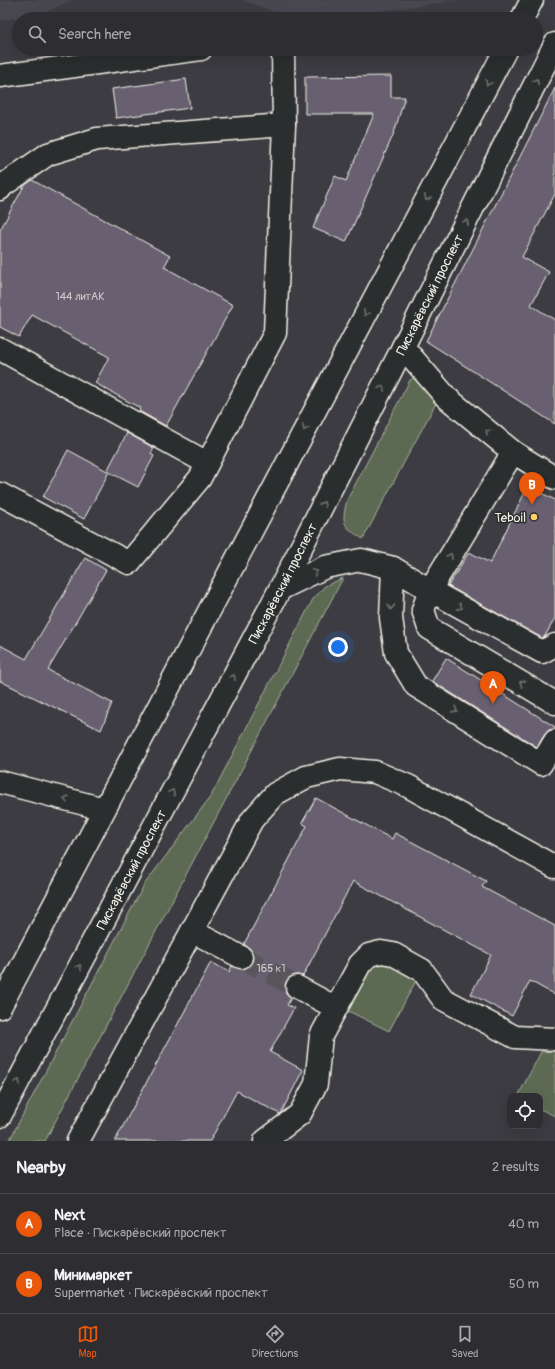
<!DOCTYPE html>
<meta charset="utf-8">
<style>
:root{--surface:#2d2d32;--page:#35353a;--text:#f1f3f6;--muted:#a7a8ac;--line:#48494d;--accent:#ea580c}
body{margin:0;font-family:Pangolin,sans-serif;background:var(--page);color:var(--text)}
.controls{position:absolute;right:12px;bottom:12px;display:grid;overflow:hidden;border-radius:8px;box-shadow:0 4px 16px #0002}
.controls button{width:36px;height:36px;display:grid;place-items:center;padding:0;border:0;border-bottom:1px solid var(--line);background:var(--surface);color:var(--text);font:20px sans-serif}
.you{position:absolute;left:338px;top:647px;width:14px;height:14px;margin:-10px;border:3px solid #fff;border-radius:50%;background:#1a73e8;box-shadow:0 0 0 6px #1a73e833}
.badge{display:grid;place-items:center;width:26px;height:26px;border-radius:50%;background:var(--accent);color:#fff;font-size:13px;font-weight:700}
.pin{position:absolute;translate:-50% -33px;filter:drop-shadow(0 1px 2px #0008)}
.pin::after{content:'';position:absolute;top:21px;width:14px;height:12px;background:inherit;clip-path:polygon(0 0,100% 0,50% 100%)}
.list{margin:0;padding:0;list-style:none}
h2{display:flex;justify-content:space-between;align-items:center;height:52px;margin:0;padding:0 16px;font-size:17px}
h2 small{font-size:13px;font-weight:400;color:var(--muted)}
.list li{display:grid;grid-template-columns:26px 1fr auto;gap:12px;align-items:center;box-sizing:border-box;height:60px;padding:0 16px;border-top:1px solid var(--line)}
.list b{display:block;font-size:15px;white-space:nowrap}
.list p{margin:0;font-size:13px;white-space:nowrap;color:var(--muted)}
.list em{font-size:13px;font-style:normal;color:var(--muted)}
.icon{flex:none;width:22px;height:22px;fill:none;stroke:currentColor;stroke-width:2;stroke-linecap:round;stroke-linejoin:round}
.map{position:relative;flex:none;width:555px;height:1141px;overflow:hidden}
.search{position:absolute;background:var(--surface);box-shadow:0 4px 16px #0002;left:12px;right:12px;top:12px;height:44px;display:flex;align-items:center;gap:10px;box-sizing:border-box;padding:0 14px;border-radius:22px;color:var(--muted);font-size:15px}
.sheet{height:172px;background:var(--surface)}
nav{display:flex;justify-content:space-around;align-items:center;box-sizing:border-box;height:56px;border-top:1px solid var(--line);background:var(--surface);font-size:11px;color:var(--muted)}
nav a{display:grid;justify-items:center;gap:2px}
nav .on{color:var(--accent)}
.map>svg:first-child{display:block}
.built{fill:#494750}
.green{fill:#5d6b52;stroke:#a8ae9d}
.building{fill:#676071;stroke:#f4f1e8}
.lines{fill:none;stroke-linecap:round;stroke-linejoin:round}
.minor-tunnel{stroke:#58575b;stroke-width:22;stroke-dasharray:22 11;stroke-linecap:butt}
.minor-casing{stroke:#f4f1e8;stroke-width:25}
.major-casing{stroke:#f4f1e8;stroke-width:25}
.minor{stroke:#2a2d2e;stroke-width:22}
.major{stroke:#2a2d2e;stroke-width:22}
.oneway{stroke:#71726f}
.poi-dot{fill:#ffd166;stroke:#2a2d2e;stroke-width:1.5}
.labels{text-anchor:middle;stroke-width:3;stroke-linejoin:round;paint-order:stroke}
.number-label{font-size:11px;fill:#d1cdca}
.street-label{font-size:13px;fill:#f4f1e8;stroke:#2a2d2e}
.poi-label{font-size:13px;fill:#f4f1e8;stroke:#2a2d2e;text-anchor:end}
</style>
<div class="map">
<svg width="555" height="1141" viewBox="0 0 555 1141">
<rect width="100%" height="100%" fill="#3c3c42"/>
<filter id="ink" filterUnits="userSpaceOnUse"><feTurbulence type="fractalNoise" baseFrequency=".025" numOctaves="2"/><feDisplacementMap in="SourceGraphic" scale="8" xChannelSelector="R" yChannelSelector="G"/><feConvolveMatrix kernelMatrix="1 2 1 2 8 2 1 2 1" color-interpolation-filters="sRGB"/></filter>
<g filter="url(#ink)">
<g class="built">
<polygon points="0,0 72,0 40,15 0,20"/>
<polygon points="243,0 461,0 324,19 297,19 284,16"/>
</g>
<g class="green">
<path d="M414,378L419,381L436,403L363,539C343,526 341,524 347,500L410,380Z"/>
<polygon points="343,578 45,1141 9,1141 144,885 211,796 313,599 325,586"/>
<path d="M381,964H389L417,979L389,1031L346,1010C355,994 362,971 381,964Z"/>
<polygon points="552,1051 555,1053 555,1116 540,1109 540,1096 518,1096 541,1052"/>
</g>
<g class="building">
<polygon points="391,76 391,97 405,97 394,133 346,242 313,228 335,176 346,181 374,114 305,114 305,77"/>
<polygon points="186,79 190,108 116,118 112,89"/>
<polygon points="555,88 555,194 522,257 549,272 531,305 555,320 555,424 426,341"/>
<polygon points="32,180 170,256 164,267 233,305 166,426 139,411 140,408 95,383 109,357 32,315 19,337 0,327 0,230 24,186"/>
<polygon points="127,433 154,448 151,454 154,456 138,487 109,472 84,519 43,497 68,450 107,471"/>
<polygon points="528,486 555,500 555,618 545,636 542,638 448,586 469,552 490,563"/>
<polygon points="85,558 106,570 48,670 112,703 101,730 0,681 0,645 26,659"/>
<polygon points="446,658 555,727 555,729 549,730 545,734 537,747 432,681"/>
<polygon points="316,798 392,839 395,833 433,853 486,881 482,887 555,926 555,995 530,981 512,1016 471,994 491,955 353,881 303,976 297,975 291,976 286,981 285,988 286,993 291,998 287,1005 294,1008 270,1052 303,1070 281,1113 280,1114 237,1091 210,1141 115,1141 211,962 229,972 232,966 242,969 247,968 252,963 253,957 252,951 244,944 307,826 302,823"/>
</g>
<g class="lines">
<polyline class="minor-tunnel" points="241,957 297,987"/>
<g class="minor-casing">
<g id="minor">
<polyline points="0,76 201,49"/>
<polyline points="0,189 2,186 48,154 97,139 284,125"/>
<polyline points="403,347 446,397 513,452 555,478"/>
<polyline points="0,349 207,463"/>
<polyline points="513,452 430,590 423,610 429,628 555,703"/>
<polyline points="0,494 129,563 200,478 275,333 284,125 283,49"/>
<polyline points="393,568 391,618 396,653 416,686 541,764 555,741"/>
<polyline points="280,589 325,567 361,560 393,568 430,590 542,652 555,645"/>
<polyline points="0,782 104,809"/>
<polyline points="192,931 241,957"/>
<polyline points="297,987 336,1008"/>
<polyline points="78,1141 252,820 275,794 306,777 340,769 375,772 408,786 555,867"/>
<polyline points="265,1141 300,1114 316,1084 321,1036 360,964 369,955 381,952 393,954 422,970 443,999 515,1037 555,1039"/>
</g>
</g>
<g class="major-casing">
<g id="major">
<polyline points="522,19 532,0"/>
<polyline points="0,1007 506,49"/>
<path id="s1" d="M0,1116L280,589L403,347L555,44"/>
</g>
</g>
<use href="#minor" class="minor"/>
<use href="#major" class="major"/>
</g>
<defs><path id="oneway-chevron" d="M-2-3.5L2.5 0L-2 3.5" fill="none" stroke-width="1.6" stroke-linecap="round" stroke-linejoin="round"/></defs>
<g class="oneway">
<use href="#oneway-chevron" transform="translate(536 81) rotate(-63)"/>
<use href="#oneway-chevron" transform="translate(488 83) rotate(118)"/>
<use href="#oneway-chevron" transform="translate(427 198) rotate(118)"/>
<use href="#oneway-chevron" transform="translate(466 222) rotate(-63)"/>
<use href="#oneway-chevron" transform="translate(366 313) rotate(118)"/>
<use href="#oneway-chevron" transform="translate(382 388) rotate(-63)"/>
<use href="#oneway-chevron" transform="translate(305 428) rotate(118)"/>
<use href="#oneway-chevron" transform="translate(488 432) rotate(-141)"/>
<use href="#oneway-chevron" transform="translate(323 504) rotate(-63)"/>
<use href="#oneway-chevron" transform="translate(450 556) rotate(-59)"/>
<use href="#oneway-chevron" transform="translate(315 572) rotate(-25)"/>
<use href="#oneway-chevron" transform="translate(391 607) rotate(92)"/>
<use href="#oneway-chevron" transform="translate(460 607) rotate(29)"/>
<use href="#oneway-chevron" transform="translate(233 677) rotate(-62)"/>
<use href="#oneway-chevron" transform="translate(522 683) rotate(-149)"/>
<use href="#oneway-chevron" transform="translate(455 710) rotate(32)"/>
<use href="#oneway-chevron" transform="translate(172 792) rotate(-62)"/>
<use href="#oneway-chevron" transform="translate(66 799) rotate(-166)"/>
<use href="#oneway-chevron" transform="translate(79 967) rotate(-62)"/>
<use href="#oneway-chevron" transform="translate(18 1082) rotate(-62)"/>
</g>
</g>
<circle class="poi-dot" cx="534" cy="517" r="4"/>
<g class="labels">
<g class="number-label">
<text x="80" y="300">144 литАК</text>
<text x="271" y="972">165 к1</text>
</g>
<g class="street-label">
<text dy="5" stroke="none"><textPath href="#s1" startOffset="927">Пискарёвский проспект</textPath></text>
<text dy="5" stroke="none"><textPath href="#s1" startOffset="603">Пискарёвский проспект</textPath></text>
<text dy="5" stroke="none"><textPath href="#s1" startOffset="279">Пискарёвский проспект</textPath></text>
</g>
<g class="poi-label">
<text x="526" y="522">Teboil</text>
</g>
</g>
</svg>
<div class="controls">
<button><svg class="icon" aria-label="locate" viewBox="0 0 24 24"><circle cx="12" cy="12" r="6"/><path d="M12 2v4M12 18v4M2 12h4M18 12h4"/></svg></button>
</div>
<div class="you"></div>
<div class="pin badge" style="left:493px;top:704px">A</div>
<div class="pin badge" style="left:532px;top:505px">B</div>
<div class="search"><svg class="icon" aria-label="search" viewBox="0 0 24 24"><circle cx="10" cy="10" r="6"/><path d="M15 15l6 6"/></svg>Search here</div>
</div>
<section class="sheet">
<h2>Nearby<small>2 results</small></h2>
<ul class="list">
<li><span class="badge">A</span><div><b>Next</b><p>Place · Пискарёвский проспект</p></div><em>40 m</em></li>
<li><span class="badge">B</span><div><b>Минимаркет</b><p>Supermarket · Пискарёвский проспект</p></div><em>50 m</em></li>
</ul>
</section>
<nav>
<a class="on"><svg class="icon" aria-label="map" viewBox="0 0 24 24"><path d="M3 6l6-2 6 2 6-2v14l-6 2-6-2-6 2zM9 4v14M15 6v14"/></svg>Map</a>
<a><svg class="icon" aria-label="directions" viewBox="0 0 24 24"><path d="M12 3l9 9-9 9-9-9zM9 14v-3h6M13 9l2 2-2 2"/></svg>Directions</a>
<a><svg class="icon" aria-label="saved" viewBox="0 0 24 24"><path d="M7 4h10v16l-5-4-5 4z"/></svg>Saved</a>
</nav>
